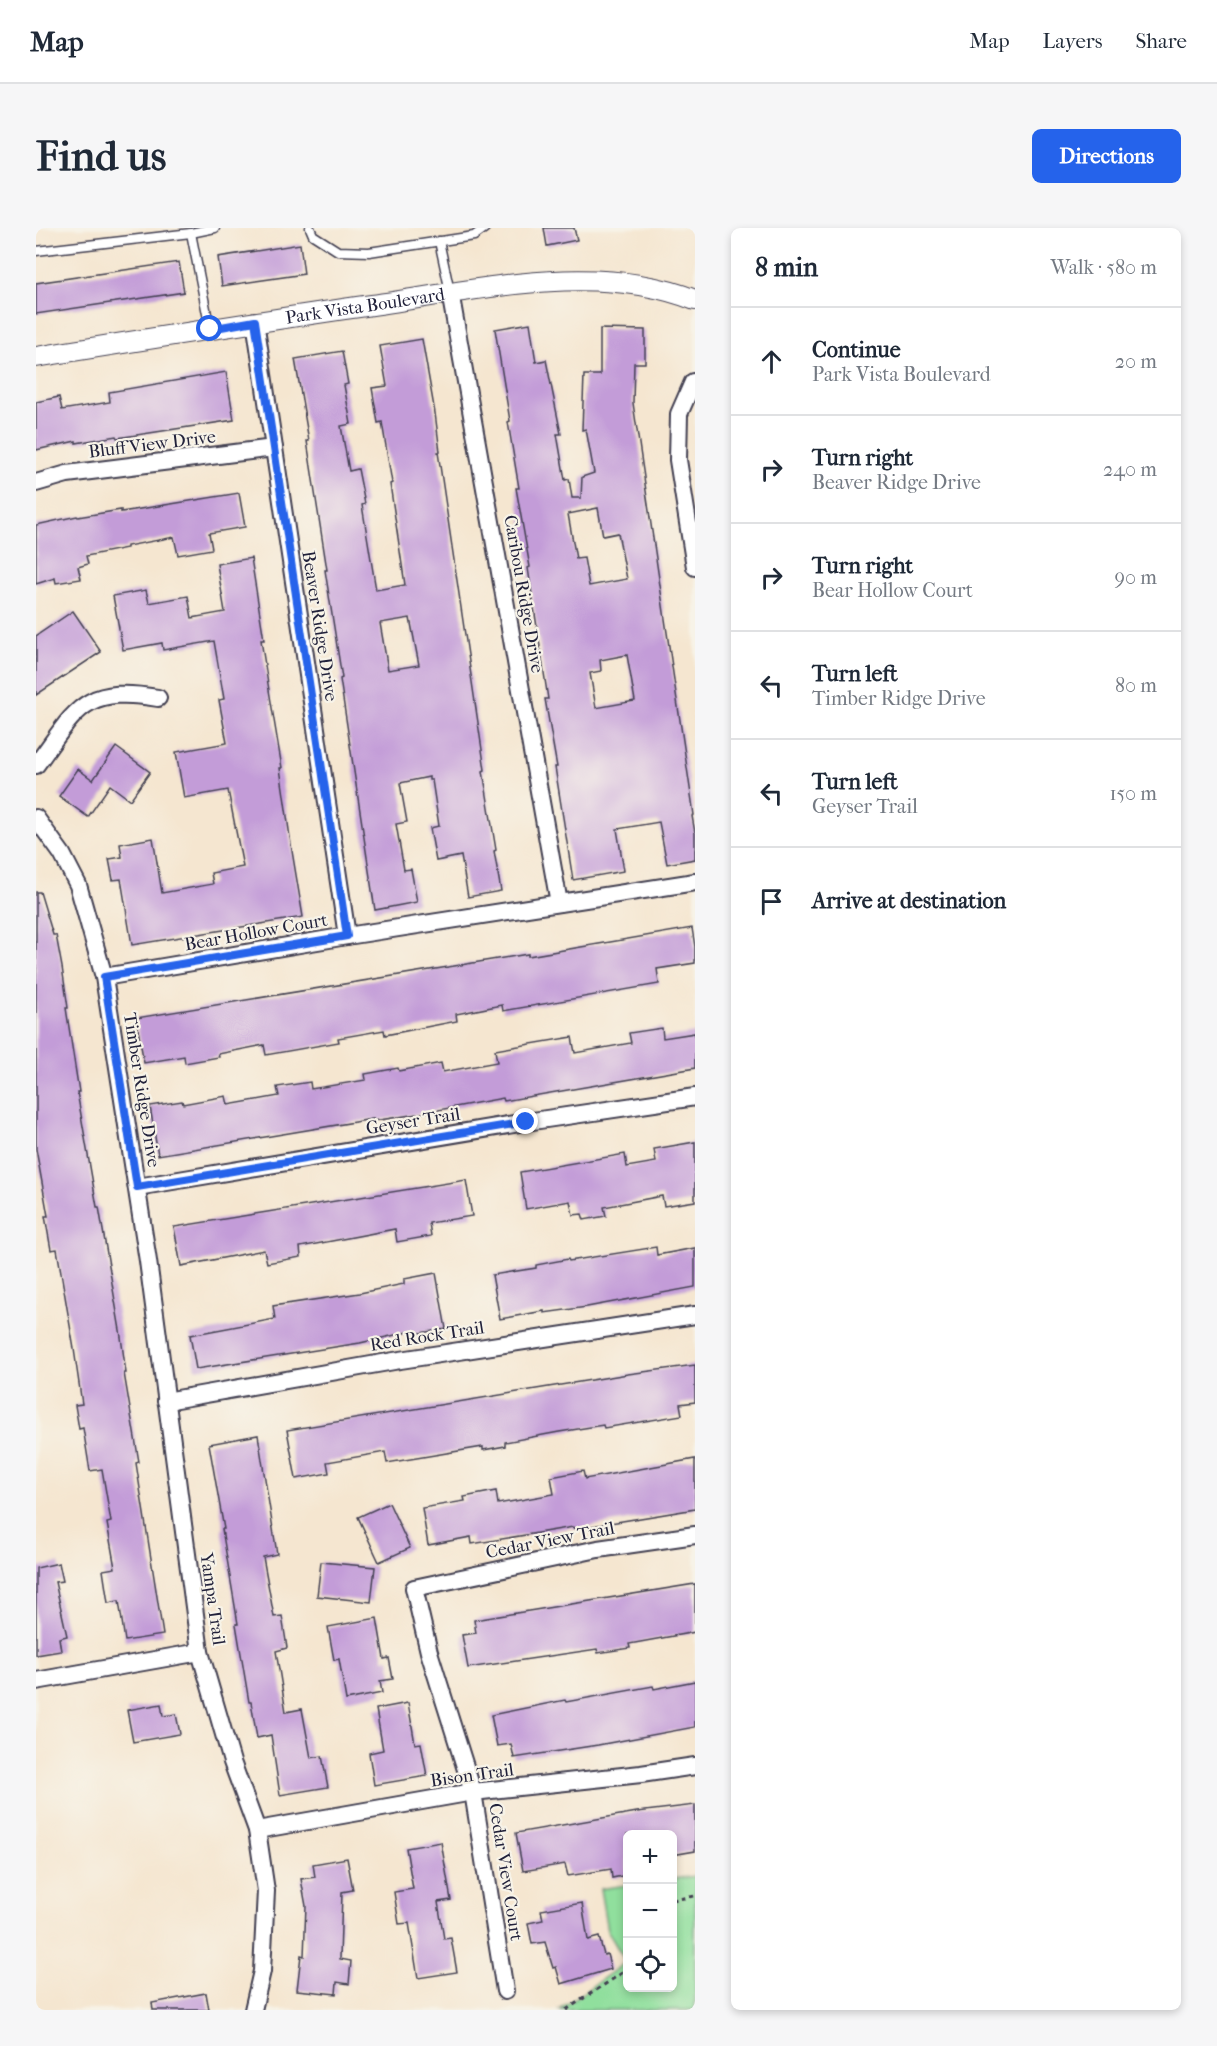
<!DOCTYPE html>
<meta charset="utf-8">
<style>
:root{--surface:#fff;--page:#f6f6f7;--text:#1f2937;--muted:#747a83;--line:#e0e1e3;--accent:#2563eb}
body{margin:0;font-family:"IM FELL French Canon",serif;background:var(--page);color:var(--text)}
.controls{position:absolute;right:18px;bottom:18px;display:grid;overflow:hidden;border-radius:9px;box-shadow:0 3px 9px #0003}
.controls button{width:54px;height:54px;display:grid;place-items:center;padding:0;border:0;border-bottom:2px solid var(--line);background:var(--surface);color:var(--text);font:30px sans-serif}
.stop{position:absolute;width:18px;height:18px;margin:-14px;border:4px solid #2563eb;border-radius:50%;background:#fff}
.stop.end{background:#2563eb;border-color:#fff;box-shadow:0 2px 6px #0008}
.list{margin:0;padding:0;list-style:none}
h2{display:flex;justify-content:space-between;align-items:center;height:78px;margin:0;padding:0 24px;font-size:26px}
h2 small{font-size:20px;font-weight:400;color:var(--muted)}
.list li{display:grid;grid-template-columns:39px 1fr auto;gap:18px;align-items:center;box-sizing:border-box;height:108px;padding:0 24px;border-top:2px solid var(--line)}
.list b{display:block;font-size:22px;white-space:nowrap}
.list p{margin:0;font-size:20px;white-space:nowrap;color:var(--muted)}
.list em{font-size:20px;font-style:normal;color:var(--muted)}
.icon{flex:none;width:33px;height:33px;fill:none;stroke:currentColor;stroke-width:2;stroke-linecap:round;stroke-linejoin:round}
.map{position:relative;flex:none;width:659px;height:1782px;overflow:hidden;border-radius:9px}
header{display:flex;align-items:center;gap:36px;box-sizing:border-box;height:84px;padding:0 30px;background:var(--surface);border-bottom:2px solid var(--line)}
header strong{font-size:28px}
nav{display:flex;gap:33px;margin-inline-start:auto;font-size:21px}
.intro{display:flex;align-items:center;justify-content:space-between;box-sizing:border-box;height:144px;padding:0 36px}
h1{margin:0;font-size:42px}
.button{padding:15px 27px;border-radius:9px;background:var(--accent);color:#fff;font-size:21px;font-weight:700}
main{display:flex;gap:36px;padding:0 36px}
aside{flex:1;background:var(--surface);border-radius:9px;box-shadow:0 3px 9px #0003}
.map>svg:first-child{display:block}
.green{fill:#90df9d;stroke:#59806c;stroke-width:1.5}
.building{fill:#c39cd8;fill-rule:evenodd}
.lines{fill:none;stroke-linecap:round;stroke-linejoin:round}
.service-casing{stroke:#423f51;stroke-width:11}
.minor-casing{stroke:#423f51;stroke-width:20}
.tertiary-casing{stroke:#423f51;stroke-width:22}
.path{stroke:#423f51;stroke-width:3;stroke-dasharray:4.5 4.5;stroke-linecap:butt}
.service{stroke:#fff;stroke-width:8}
.minor{stroke:#fff;stroke-width:16}
.tertiary{stroke:#fff;stroke-width:20}
.route{stroke:#2563eb;stroke-width:8}
.labels{text-anchor:middle;stroke-width:4.5;stroke-linejoin:round;paint-order:stroke}
.street-label{font-size:18px;fill:#22223b;stroke:#f7f3e8}
</style>
<header>
<strong>Map</strong>
<nav><a>Map</a><a>Layers</a><a>Share</a></nav>
</header>
<div class="intro"><h1>Find us</h1><a class="button">Directions</a></div>
<main>
<div class="map">
<svg width="659" height="1782" viewBox="0 0 659 1782">
<rect width="100%" height="100%" fill="#f7f3e8"/>
<filter id="ink" filterUnits="userSpaceOnUse"><feTurbulence type="fractalNoise" baseFrequency=".0167" numOctaves="2"/><feDisplacementMap in="SourceGraphic" scale="12" xChannelSelector="R" yChannelSelector="G"/><feConvolveMatrix kernelMatrix="1 2 1 2 8 2 1 2 1" color-interpolation-filters="sRGB"/></filter>
<filter id="wash" filterUnits="userSpaceOnUse"><feTurbulence type="fractalNoise" baseFrequency=".008" numOctaves="4" result="noise"/><feDisplacementMap in="SourceGraphic" scale="24" xChannelSelector="R" yChannelSelector="G"/><feGaussianBlur stdDeviation="1.35" result="paint"/><feColorMatrix in="noise" values="0 0 0 0 0 0 0 0 0 0 0 0 0 0 0 0 0 1.4 0 .05"/><feComposite in="paint" operator="in"/></filter>
<g filter="url(#wash)">
<rect width="100%" height="100%" fill="#f5e6d0"/>
<polygon class="green" points="659,1648 659,1782 523,1782 590,1734 571,1702 564,1661 591,1657 592,1760 636,1760 637,1651"/>
<g id="blocks">
<g class="building">
<polygon points="508,0 538,0 541,12 511,18"/>
<polygon points="264,16 268,46 186,58 182,29"/>
<polygon points="143,34 148,64 0,86 0,55"/>
<path d="M494,95L500,134L510,132L525,206H521L529,252L533,251L536,270H545L546,249L558,245L550,201L546,202L548,147H564V101L609,102V135H598L597,175L658,587L656,588L659,605V631L631,636L623,594L581,601L588,643L537,652L519,539H521L509,471H512L492,340L494,339L480,260H483L472,194L474,193L459,101ZM562,280L567,308L582,305L591,351L553,358L548,330L540,331L532,286ZM591,427L599,473L560,480L554,445L565,443L564,432Z"/>
<path d="M386,111L399,185L404,224H402L449,542L447,543L460,622L458,623L465,663L432,669L425,628L400,633L394,600L403,598L396,552H393V549L364,555L371,594L360,596L368,642L375,641L381,674L339,682L304,451L306,450L289,342H291L271,213H273L259,131L306,123L312,156L308,157L315,196L305,198L313,243L322,241L329,276L326,277L340,362L369,357L354,256L356,255L346,194L342,195L336,160L351,158L344,118ZM374,390L383,437L352,442L344,395Z"/>
<polygon points="190,144 198,192 81,210 80,208 40,215 40,213 0,222 0,174 23,169 26,182 74,174 73,164"/>
<polygon points="203,265 209,299 173,305 176,321 142,327 138,309 91,318 91,320 50,328 52,336 42,339 45,351 20,355 19,350 0,356 0,297 41,288 42,289 85,282 85,284"/>
<polygon points="215,330 228,412 225,412 232,456 246,540 244,540 256,623 267,689 96,717 85,651 77,652 73,631 86,629 84,616 117,610 126,665 177,656 175,645 207,639 192,562 148,570 140,524 191,515 183,472 188,471 178,413 127,422 126,415 87,422 77,368 110,362 113,375 152,368 156,390 189,384 181,336"/>
<polygon points="37,383 65,424 0,467 0,408"/>
<polygon points="80,519 114,544 94,572 74,557 52,589 23,568 42,541 57,552"/>
<polygon points="0,664 4,664 17,707 20,707 26,739 32,780 30,780 43,864 41,864 61,979 63,979 84,1102 90,1145 88,1145 103,1234 100,1235 127,1407 89,1413 83,1373 72,1375 67,1342 79,1340 71,1295 75,1294 66,1241 54,1243 47,1200 43,1201 39,1177 46,1176 38,1121 21,1021 15,1022 9,988 12,988 0,921"/>
<polygon points="656,700 659,719 659,735 621,741 623,756 467,783 466,777 420,786 421,793 349,807 348,802 302,810 303,814 230,827 228,817 182,826 183,829 149,835 148,828 108,835 100,790 492,726 492,728"/>
<polygon points="626,800 627,810 659,805 659,840 468,873 467,870 381,886 337,893 337,891 122,927 114,878 146,873 147,876 190,868 192,877 243,868 241,859 274,854 275,861 330,852 329,846 362,840 363,843 405,835 407,844 461,834 459,822 536,809 539,825 595,815 593,805"/>
<polygon points="659,914 659,973 628,978 626,968 568,979 570,988 548,992 546,986 537,987 534,973 490,981 484,944 589,926 591,939 620,934 618,921"/>
<polygon points="430,952 436,988 393,995 395,1008 361,1014 359,1001 264,1019 265,1029 231,1035 228,1022 145,1038 138,999"/>
<polygon points="620,1019 621,1027 659,1020 659,1059 551,1079 508,1085 508,1083 464,1091 456,1047 500,1040 500,1037 532,1031 533,1033"/>
<polygon points="400,1045 410,1101 377,1106 377,1103 324,1115 160,1141 154,1107 239,1091 237,1078 324,1065 368,1056 368,1051"/>
<polygon points="659,1137 659,1174 644,1176 646,1187 568,1200 567,1197 523,1204 469,1214 469,1218 447,1222 447,1219 351,1235 349,1224 291,1234 293,1245 260,1251 251,1202 592,1146"/>
<polygon points="222,1207 241,1326 227,1329 238,1389 246,1388 251,1420 240,1423 250,1484 266,1481 275,1530 286,1528 292,1559 244,1567 235,1507 221,1510 215,1474 213,1474 200,1396 202,1396 186,1301 188,1301 173,1216"/>
<polygon points="659,1231 659,1281 538,1301 537,1299 436,1316 435,1309 392,1317 386,1280 429,1273 428,1269 460,1263 462,1276 518,1266 515,1249 547,1243 549,1251"/>
<polygon points="353,1275 374,1320 343,1334 322,1289"/>
<polygon points="285,1334 339,1339 335,1374 281,1368"/>
<polygon points="23,1335 27,1353 19,1354 31,1408 23,1410 25,1423 0,1427 0,1340"/>
<polygon points="659,1356 659,1404 593,1416 594,1420 562,1425 561,1421 432,1440 426,1407 440,1405 438,1392"/>
<polygon points="341,1390 348,1431 353,1430 357,1451 344,1453 346,1465 310,1472 303,1431 298,1432 292,1399"/>
<polygon points="659,1453 659,1499 562,1517 478,1530 475,1516 461,1518 455,1487 529,1472 530,1474 617,1458 618,1461"/>
<polygon points="372,1475 379,1516 385,1515 391,1548 338,1557 333,1525 347,1522 340,1481"/>
<polygon points="125,1476 127,1488 140,1486 144,1506 97,1514 91,1482"/>
<polygon points="659,1577 659,1623 636,1627 636,1606 591,1606 591,1647 576,1650 575,1641 532,1648 529,1636 487,1643 480,1605 601,1584"/>
<polygon points="405,1614 415,1672 402,1674 408,1711 415,1710 421,1744 382,1750 373,1695 363,1696 358,1664 377,1661 370,1620"/>
<polygon points="311,1630 317,1662 306,1664 304,1731 315,1733 313,1756 301,1754 300,1766 261,1762 265,1727 268,1728 270,1678 265,1651 279,1649 277,1636"/>
<polygon points="546,1675 552,1712 563,1709 568,1727 571,1726 575,1741 525,1756 520,1739 517,1740 509,1714 496,1716 492,1695 507,1692 505,1682"/>
<polygon points="170,1765 173,1782 117,1782 116,1775"/>
</g>
</g>
</g>
<g filter="url(#ink)">
<use href="#blocks" fill-opacity="0" stroke="#423f51" stroke-width="1.5"/>
<g class="lines">
<g class="service-casing">
<g id="service">
<polyline points="274,0 277,7 302,23 333,24 438,8 449,0"/>
<polyline points="155,5 174,101"/>
<polyline points="403,13 414,64"/>
<polyline points="0,23 155,5 179,0"/>
</g>
</g>
<g class="minor-casing">
<g id="minor">
<polyline points="414,64 523,675"/>
<polyline points="219,93 311,708"/>
<polyline points="657,154 643,186 642,232 659,339"/>
<polyline points="0,255 31,246 238,220"/>
<path d="M0,537C41,482 46,457 122,470"/>
<polyline points="0,590 26,626 42,657 68,749 112,1033 164,1424 196,1534 221,1602 230,1663 226,1743 217,1782"/>
<polyline points="68,749 311,708 659,654"/>
<polyline points="101,959 490,894 659,869"/>
<polyline points="130,1173 358,1133 659,1087"/>
<polyline points="0,1453 164,1424"/>
<polyline points="221,1602 437,1564 605,1546 659,1538"/>
<polyline points="469,1763 437,1564 393,1424 378,1360 562,1321 659,1307"/>
</g>
</g>
<g class="tertiary-casing">
<g id="tertiary">
<path id="s1" d="M0,129C112,111 224,93 336,77C440,63 558,32 659,72"/>
</g>
</g>
<g class="path">
<polyline points="636,1672 659,1668"/>
<polyline points="530,1782 592,1741"/>
</g>
<use href="#service" class="service"/>
<use href="#minor" class="minor"/>
<use href="#tertiary" class="tertiary"/>
</g>
</g>
<g class="lines" filter="url(#ink)">
<polyline class="route" points="174,101 219,93 311,708 68,749 101,959 490,894"/>
</g>
<g class="labels">
<g class="street-label">
<text dy="6" stroke="none"><textPath href="#s1" startOffset="333">Park Vista Boulevard</textPath></text>
<text transform="translate(116 216) rotate(-7)" y="6">Bluff View Drive</text>
<text transform="translate(488 366) rotate(80)" y="6">Caribou Ridge Drive</text>
<text transform="translate(284 398) rotate(81)" y="6">Beaver Ridge Drive</text>
<text transform="translate(220 704) rotate(-10)" y="6">Bear Hollow Court</text>
<text transform="translate(106 862) rotate(81)" y="6">Timber Ridge Drive</text>
<text transform="translate(377 893) rotate(-9)" y="6">Geyser Trail</text>
<text transform="translate(391 1108) rotate(-9)" y="6">Red Rock Trail</text>
<text transform="translate(514 1312) rotate(-11)" y="6">Cedar View Trail</text>
<text transform="translate(177 1371) rotate(82)" y="6">Yampa Trail</text>
<text transform="translate(436 1547) rotate(-8)" y="6">Bison Trail</text>
<text transform="translate(470 1644) rotate(81)" y="6">Cedar View Court</text>
</g>
</g>
</svg>
<div class="controls">
<button>+</button>
<button>−</button>
<button><svg class="icon" aria-label="locate" viewBox="0 0 24 24"><circle cx="12" cy="12" r="6"/><path d="M12 2v4M12 18v4M2 12h4M18 12h4"/></svg></button>
</div>
<div class="stop" style="left:174px;top:101px"></div>
<div class="stop end" style="left:490px;top:894px"></div>
</div>
<aside>
<h2>8 min<small>Walk · 580 m</small></h2>
<ul class="list">
<li><svg class="icon" aria-label="ahead" viewBox="0 0 24 24"><path d="M12 20V5M6 11l6-6 6 6"/></svg><div><b>Continue</b><p>Park Vista Boulevard</p></div><em>20 m</em></li>
<li><svg class="icon" aria-label="right" viewBox="0 0 24 24"><path d="M7 20v-9h11M14 6l5 5-5 5"/></svg><div><b>Turn right</b><p>Beaver Ridge Drive</p></div><em>240 m</em></li>
<li><svg class="icon" aria-label="right" viewBox="0 0 24 24"><path d="M7 20v-9h11M14 6l5 5-5 5"/></svg><div><b>Turn right</b><p>Bear Hollow Court</p></div><em>90 m</em></li>
<li><svg class="icon" aria-label="left" viewBox="0 0 24 24"><path d="M17 20v-9H6M10 6l-5 5 5 5"/></svg><div><b>Turn left</b><p>Timber Ridge Drive</p></div><em>80 m</em></li>
<li><svg class="icon" aria-label="left" viewBox="0 0 24 24"><path d="M17 20v-9H6M10 6l-5 5 5 5"/></svg><div><b>Turn left</b><p>Geyser Trail</p></div><em>150 m</em></li>
<li><svg class="icon" aria-label="arrive" viewBox="0 0 24 24"><path d="M6 21V4h12l-3 4 3 4H6"/></svg><div><b>Arrive at destination</b></div></li>
</ul>
</aside>
</main>
